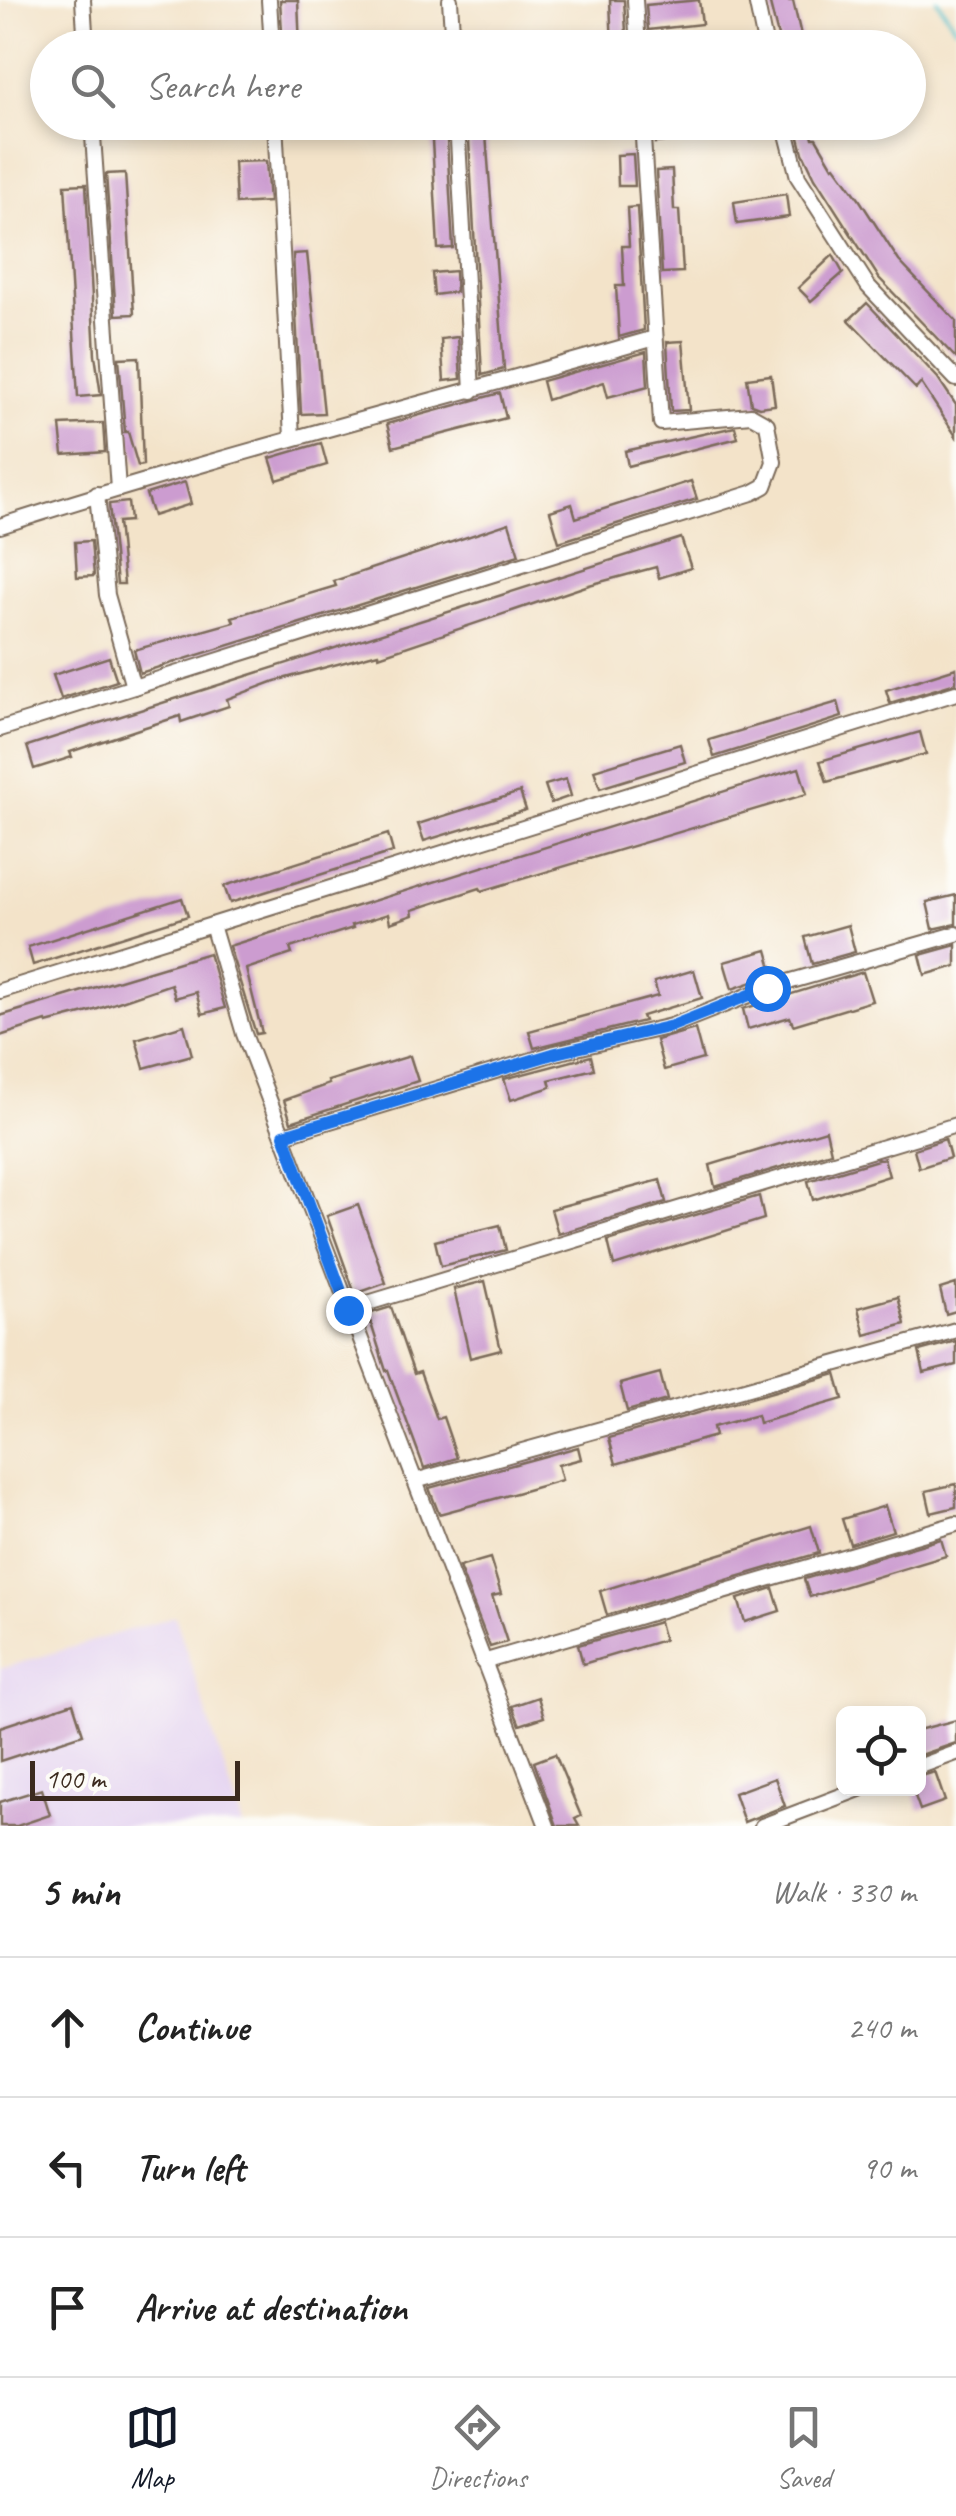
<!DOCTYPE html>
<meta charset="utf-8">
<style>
:root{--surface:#fff;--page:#f6f6f6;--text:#222;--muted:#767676;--line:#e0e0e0;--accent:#111827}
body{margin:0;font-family:Caveat,sans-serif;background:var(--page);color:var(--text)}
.controls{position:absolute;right:30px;bottom:30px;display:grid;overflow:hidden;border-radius:15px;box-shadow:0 5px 15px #0003}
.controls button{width:90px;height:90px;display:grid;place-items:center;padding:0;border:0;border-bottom:2px solid var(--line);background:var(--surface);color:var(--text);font:50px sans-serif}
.scale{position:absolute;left:30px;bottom:25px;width:210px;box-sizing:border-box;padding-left:10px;border:5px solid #3b2a1e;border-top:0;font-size:28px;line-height:35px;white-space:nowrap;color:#3b2a1e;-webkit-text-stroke:8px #fdfcf7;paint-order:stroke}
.stop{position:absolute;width:30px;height:30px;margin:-22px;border:8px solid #1a73e8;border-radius:50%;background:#fff}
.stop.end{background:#1a73e8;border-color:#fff;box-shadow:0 2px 10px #0008}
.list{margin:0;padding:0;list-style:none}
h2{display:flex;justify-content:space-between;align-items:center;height:130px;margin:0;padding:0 40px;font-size:42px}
h2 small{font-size:32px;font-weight:400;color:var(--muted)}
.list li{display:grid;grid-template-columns:65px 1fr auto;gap:30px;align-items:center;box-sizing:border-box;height:140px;padding:0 40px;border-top:2px solid var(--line)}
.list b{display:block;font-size:38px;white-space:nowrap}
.list em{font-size:32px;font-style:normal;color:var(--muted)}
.icon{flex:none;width:55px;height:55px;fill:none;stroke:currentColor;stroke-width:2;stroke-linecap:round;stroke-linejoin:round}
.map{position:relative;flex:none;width:956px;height:1826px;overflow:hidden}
.search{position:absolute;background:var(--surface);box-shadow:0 5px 15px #0003;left:30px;right:30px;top:30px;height:110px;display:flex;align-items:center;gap:25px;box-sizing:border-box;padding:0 35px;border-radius:55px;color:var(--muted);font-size:38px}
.sheet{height:550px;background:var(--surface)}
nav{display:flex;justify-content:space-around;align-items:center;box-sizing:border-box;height:140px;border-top:2px solid var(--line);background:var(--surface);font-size:28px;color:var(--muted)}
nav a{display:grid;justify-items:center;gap:5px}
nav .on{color:var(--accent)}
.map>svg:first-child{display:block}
.built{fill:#e4d3f1}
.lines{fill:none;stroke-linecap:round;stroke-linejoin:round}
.stream{stroke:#54c1cc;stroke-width:4}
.building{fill:#cc9cd0}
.minor-casing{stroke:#7b6b5a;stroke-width:18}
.minor{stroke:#fff;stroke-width:14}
.route{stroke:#1a73e8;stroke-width:12}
</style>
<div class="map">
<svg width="956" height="1826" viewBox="0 0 956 1826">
<rect width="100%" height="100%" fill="#fdfcf7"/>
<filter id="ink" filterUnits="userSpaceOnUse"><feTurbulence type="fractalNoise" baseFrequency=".01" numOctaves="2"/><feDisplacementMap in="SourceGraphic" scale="20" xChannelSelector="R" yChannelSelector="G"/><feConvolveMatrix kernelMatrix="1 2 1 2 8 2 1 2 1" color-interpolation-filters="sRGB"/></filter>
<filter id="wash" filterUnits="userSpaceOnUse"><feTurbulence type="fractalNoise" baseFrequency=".0048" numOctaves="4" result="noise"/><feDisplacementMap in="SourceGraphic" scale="40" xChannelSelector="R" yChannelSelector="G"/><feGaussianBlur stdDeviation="2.25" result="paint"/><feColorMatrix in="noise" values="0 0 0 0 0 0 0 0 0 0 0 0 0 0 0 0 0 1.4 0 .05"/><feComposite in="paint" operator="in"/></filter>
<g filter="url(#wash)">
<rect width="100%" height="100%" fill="#f3e3c9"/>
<polygon class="built" points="175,1616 243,1826 0,1826 0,1669"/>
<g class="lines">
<polyline class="stream" points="937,0 956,28"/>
</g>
<g id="blocks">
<g class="building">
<polygon points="280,0 298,0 300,48 283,48"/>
<polygon points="610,0 624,0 627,48 612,48"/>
<polygon points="699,0 702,24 648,30 646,5"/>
<polygon points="769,0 793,1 804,48 781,48"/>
<polygon points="442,36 442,48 406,48 406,39"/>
<polygon points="431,122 446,122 453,248 438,249"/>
<polygon points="468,122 485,122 501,327 504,369 486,374 482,375"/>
<polygon points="654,122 763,122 763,129 655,143"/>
<polygon points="795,122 809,122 813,138 816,138 833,167 835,166 859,199 899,261 956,321 956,358 879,278 815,178 803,153"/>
<polygon points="633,154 635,186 618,186 617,155"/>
<polygon points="266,161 269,202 236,204 234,162"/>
<polygon points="672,170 674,210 679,210 683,272 662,273 656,171"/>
<polygon points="125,173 134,314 116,315 106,174"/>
<polygon points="86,184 95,355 101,395 78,397 65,185"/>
<polygon points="786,194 789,217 737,224 734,202"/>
<polygon points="637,207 644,330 619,337 616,286 624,286 622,246 629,246 627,208"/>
<polygon points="307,253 324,413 301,414 293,254"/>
<polygon points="833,255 843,273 811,301 798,288"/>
<polygon points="455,271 456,292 434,295 432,273"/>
<polygon points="867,303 938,378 956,405 956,436 921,383 916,389 849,320"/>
<polygon points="458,337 461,379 444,381 441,339"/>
<polygon points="683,341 689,410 671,411 667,342"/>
<polygon points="646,352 648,386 608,397 604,382 547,400 542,381"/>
<polygon points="139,357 143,465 138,466 128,432 125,432 119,358"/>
<polygon points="771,375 775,405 759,407 751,404 747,378"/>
<polygon points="500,393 506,418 393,447 387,424"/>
<polygon points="103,423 105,452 63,455 60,425"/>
<polygon points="735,427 738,438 628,466 625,451"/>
<polygon points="321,443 327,465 277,480 270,458"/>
<polygon points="691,481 697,499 559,542 550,511 572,504 576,518"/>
<polygon points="185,482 191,504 153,516 146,494"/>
<polygon points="128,502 130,521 118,522 124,584 117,584 109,504"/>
<polygon points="509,523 519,555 140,673 134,650 234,622 232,617 336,586 334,581"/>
<polygon points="681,538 691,568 659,578 656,567 589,585 379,656 378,653 275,681 227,699 229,706 181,722 180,716 139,729 70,752 72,757 34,769 27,746"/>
<polygon points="91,541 94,576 77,577 75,542"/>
<polygon points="109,657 117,681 61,699 53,675"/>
<polygon points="956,668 956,683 890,703 886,690"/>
<polygon points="838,702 842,717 714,757 709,740"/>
<polygon points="920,732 926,754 827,782 820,761"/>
<polygon points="680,744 685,762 600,788 594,770"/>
<polygon points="799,768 807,794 482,891 480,888 412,910 413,915 390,923 388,914 352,925 353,928 290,948 292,954 246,969 262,1033 256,1034 229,946"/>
<polygon points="566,779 571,796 551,803 545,785"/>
<polygon points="520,792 526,810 424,841 418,824"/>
<polygon points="388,834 393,852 230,903 224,886"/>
<polygon points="956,895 956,924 933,929 927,902"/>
<polygon points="182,898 188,916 33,965 28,947"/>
<polygon points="848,925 855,952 812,964 805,937"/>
<polygon points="956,945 956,966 925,975 920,955"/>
<polygon points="767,950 774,975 732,989 724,962"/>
<polygon points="209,953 225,1008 202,1014 196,992 175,998 171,984 89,1012 47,1023 46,1021 0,1036 0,1016"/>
<polygon points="694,970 702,998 642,1016 644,1021 534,1048 529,1031 658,996 654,982"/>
<polygon points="863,972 872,1001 793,1025 790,1017 748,1029 743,1009"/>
<polygon points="184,1025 192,1055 144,1068 136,1039"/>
<polygon points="695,1029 703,1059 664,1070 656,1040"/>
<polygon points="410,1056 418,1081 291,1122 284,1100 329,1084 328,1081"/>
<polygon points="591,1056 594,1069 549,1080 551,1087 511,1100 504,1079"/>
<polygon points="826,1130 831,1152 715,1187 710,1165"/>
<polygon points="945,1139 950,1158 919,1168 914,1149"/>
<polygon points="884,1158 889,1176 813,1200 808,1181"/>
<polygon points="660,1180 666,1202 558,1234 551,1209"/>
<polygon points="759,1196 764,1219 614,1266 608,1241"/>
<polygon points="358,1205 386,1283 355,1294 327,1216"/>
<polygon points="500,1225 506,1250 441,1266 435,1241"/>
<polygon points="485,1281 501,1350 470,1358 454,1289"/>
<polygon points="956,1284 956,1311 946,1314 940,1289"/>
<polygon points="898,1297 905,1324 865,1335 858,1308"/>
<polygon points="391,1307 414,1374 420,1372 437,1419 443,1417 457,1458 424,1468 388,1370 386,1371 368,1314"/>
<polygon points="956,1341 956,1365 924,1373 919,1351"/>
<polygon points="660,1373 667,1400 627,1411 620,1384"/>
<polygon points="836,1374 843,1399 759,1423 757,1415 713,1427 715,1436 616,1464 609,1438"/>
<polygon points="578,1447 581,1459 558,1465 562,1480 520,1492 439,1514 429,1488"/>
<polygon points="956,1484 956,1507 931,1513 926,1491"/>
<polygon points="885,1506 893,1531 850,1544 842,1519"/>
<polygon points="811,1526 819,1553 607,1615 600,1591"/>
<polygon points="941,1539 946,1556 810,1597 804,1579"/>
<polygon points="490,1558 501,1594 492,1596 507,1642 490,1647 459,1567"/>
<polygon points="773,1588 780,1611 745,1622 738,1599"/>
<polygon points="659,1622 664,1640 583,1664 578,1645"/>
<polygon points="538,1697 544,1717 520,1725 512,1706"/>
<polygon points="73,1703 83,1734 0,1761 0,1727"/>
<polygon points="956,1720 956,1743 918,1756 918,1730"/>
<polygon points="555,1754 581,1816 575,1819 579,1826 557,1826 534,1762"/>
<polygon points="935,1772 945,1801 920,1810 912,1788 918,1788 918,1777"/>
<polygon points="775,1778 785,1806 744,1822 734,1793"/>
<polygon points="42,1789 50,1815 17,1826 0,1826 0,1802"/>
</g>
</g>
</g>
<g filter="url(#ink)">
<use href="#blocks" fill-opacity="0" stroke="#7b6b5a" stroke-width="2.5"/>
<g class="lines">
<g class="minor-casing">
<g id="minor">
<polyline points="83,0 86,48"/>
<polyline points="269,0 272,48"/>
<polyline points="450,0 453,48"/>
<polyline points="635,0 638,48"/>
<polyline points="756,0 766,48"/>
<polyline points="92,122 118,489"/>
<polyline points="275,122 292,437"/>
<polyline points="457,122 472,391"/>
<polyline points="784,122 798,177 868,286 956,379"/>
<polyline points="97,494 107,595 133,687"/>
<path d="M0,526C216,456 436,401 655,338"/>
<polyline points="0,729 752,493 765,486 774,462 767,424 751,415 661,423 642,122"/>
<polyline points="212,925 244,1034 547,1826"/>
<polyline points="0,991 956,693"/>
<polyline points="284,1135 555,1053 671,1026 767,988 956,934"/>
<polyline points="348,1309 956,1125"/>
<polyline points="415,1481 956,1330"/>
<polyline points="483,1662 956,1524"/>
<polyline points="918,1767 956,1753"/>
<polyline points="762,1826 862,1788"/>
</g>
</g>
<use href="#minor" class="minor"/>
</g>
</g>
<g class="lines" filter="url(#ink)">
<polyline class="route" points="348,1310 284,1135 556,1053 672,1026 767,988"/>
</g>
</svg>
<div class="controls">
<button><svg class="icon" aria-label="locate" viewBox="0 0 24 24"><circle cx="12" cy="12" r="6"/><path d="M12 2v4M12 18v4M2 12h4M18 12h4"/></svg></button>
</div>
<div class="scale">100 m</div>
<div class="stop" style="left:767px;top:988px"></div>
<div class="stop end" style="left:348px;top:1310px"></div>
<div class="search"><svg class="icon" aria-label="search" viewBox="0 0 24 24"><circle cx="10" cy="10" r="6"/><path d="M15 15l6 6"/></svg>Search here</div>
</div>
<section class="sheet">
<h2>5 min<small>Walk · 330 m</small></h2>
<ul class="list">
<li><svg class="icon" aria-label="ahead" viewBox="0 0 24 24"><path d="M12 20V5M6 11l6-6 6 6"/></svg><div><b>Continue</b></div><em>240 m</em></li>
<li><svg class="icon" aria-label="left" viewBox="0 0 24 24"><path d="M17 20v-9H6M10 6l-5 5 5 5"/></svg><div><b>Turn left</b></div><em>90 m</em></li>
<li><svg class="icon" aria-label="arrive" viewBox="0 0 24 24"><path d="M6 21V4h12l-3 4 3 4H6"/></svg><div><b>Arrive at destination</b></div></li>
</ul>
</section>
<nav>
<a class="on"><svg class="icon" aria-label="map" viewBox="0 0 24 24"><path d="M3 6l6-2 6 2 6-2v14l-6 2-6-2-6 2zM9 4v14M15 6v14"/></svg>Map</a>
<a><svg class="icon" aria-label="directions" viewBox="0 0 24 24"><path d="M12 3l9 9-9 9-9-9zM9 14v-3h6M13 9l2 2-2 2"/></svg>Directions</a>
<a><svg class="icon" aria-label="saved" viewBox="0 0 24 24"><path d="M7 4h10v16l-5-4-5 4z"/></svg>Saved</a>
</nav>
